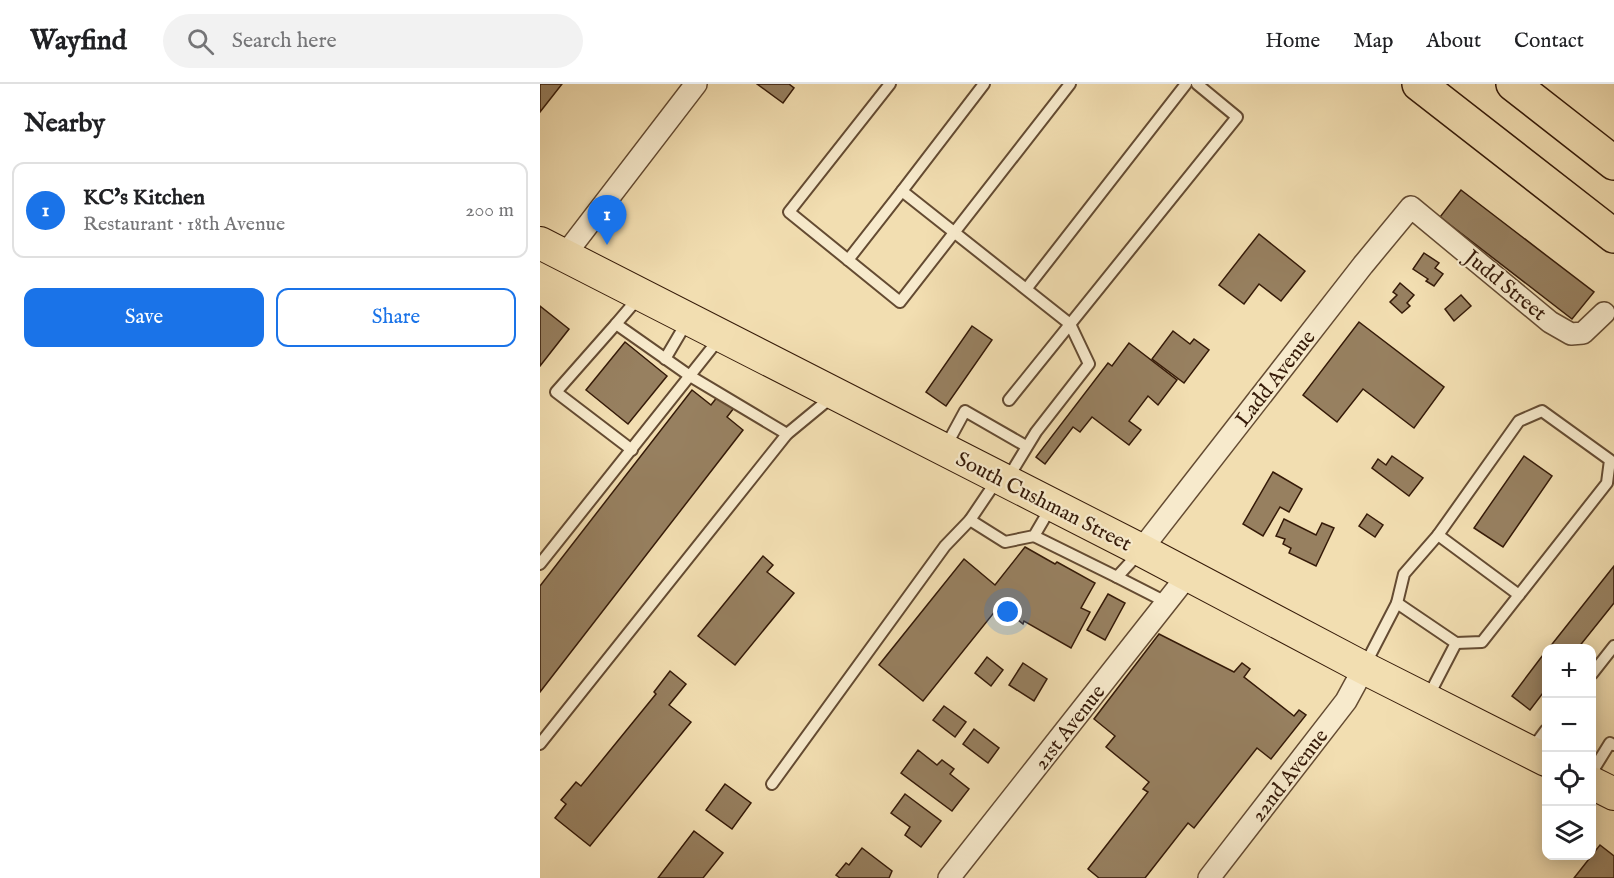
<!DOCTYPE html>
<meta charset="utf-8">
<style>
:root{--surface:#fff;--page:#f2f2f2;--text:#202124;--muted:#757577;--line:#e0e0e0;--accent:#1a73e8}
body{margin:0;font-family:"IM FELL English",serif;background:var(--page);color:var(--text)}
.controls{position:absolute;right:18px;bottom:18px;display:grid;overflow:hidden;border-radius:12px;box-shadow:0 3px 15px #0003}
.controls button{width:54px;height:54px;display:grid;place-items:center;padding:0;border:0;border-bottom:2px solid var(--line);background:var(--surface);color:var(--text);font:30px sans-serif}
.you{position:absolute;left:468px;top:528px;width:21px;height:21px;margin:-15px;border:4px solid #fff;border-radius:50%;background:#1a73e8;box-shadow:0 0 0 9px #1a73e833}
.badge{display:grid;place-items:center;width:39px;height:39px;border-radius:50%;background:var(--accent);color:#fff;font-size:20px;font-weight:700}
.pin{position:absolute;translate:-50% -50px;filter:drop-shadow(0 2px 3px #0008)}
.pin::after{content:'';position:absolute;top:32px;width:21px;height:18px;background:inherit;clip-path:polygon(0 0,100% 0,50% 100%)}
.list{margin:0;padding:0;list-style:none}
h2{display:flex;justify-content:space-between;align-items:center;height:78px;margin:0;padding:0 24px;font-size:26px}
h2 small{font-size:20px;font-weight:400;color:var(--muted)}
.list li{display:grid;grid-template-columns:39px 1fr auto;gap:18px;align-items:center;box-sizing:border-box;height:96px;margin:0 12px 12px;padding:0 12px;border:2px solid var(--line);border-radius:12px}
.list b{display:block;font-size:22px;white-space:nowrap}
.list p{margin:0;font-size:20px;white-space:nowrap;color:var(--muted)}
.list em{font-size:20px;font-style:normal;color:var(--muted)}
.actions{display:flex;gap:12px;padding:18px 24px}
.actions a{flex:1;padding:14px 0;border:2px solid var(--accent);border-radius:12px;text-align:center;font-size:21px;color:var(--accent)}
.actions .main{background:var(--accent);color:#fff}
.icon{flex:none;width:33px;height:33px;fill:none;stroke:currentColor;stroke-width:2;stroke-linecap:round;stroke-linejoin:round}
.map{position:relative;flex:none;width:1074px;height:794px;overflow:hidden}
header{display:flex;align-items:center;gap:36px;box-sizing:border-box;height:84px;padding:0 30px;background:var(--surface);border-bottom:2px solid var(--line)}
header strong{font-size:28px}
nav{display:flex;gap:33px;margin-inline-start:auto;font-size:21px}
.search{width:420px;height:54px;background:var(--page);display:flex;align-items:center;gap:15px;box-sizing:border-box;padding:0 21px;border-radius:33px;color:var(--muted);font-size:22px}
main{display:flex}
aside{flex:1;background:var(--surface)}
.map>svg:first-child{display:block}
.building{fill:#978060;stroke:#351a08;stroke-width:1.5}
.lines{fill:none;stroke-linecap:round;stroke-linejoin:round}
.lane-casing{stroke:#644b32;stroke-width:14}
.street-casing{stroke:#644b32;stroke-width:24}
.primary-casing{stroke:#351a08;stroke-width:34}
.highway-casing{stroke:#351a08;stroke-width:36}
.lane{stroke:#f7eacc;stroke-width:10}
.street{stroke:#f7eacc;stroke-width:21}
.primary{stroke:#f2deb1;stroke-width:32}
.highway{stroke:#f2deb1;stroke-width:33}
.labels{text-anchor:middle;stroke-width:4.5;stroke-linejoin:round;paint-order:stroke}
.street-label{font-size:21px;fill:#351a08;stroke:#f7eacc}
</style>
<header>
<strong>Wayfind</strong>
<div class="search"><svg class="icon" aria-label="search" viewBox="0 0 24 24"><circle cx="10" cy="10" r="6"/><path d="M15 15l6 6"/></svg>Search here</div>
<nav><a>Home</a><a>Map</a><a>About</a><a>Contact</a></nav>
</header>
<main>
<aside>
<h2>Nearby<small></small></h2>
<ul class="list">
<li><span class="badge">1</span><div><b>KC's Kitchen</b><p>Restaurant · 18th Avenue</p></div><em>200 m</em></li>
</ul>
<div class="actions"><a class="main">Save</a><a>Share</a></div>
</aside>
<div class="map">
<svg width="1074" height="794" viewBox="0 0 1074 794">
<rect width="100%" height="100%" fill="#f2deb1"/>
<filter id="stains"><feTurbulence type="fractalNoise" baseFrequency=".00333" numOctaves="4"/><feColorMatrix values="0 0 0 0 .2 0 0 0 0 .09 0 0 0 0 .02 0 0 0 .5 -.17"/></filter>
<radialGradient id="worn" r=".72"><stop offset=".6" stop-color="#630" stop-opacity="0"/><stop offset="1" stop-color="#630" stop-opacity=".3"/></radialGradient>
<g class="building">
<polygon points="0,0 22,0 0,28"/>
<polygon points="217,0 249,0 254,4 243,19"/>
<polygon points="921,106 1054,208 1032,235 900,133"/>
<polygon points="719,150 765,187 741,217 719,200 704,220 679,201"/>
<polygon points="884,169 899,179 895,184 903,190 894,202 886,197 888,195 873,185"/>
<polygon points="860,199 874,211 867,219 870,222 862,229 850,218 857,211 853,208"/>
<polygon points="921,211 931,222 914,237 905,225"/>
<polygon points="0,222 29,245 0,282"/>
<polygon points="819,238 904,303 874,344 823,305 797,338 763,311"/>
<polygon points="432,242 452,256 406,322 386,308"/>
<polygon points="633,247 650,260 654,255 669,266 644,299 612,275"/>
<polygon points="85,258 127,292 88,340 46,306"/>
<polygon points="589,259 637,296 618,321 608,312 589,337 601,346 589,361 552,333 540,348 533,343 505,380 496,373 568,279 572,282"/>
<polygon points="152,306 171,321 178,312 194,324 187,333 203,346 0,608 0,502"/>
<polygon points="852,372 883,394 869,412 832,384 838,375 846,381"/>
<polygon points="984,372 1012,392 963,463 934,444"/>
<polygon points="733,388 762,405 749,428 740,423 723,452 703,440"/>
<polygon points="827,430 843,441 835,453 819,442"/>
<polygon points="744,435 776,451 782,439 794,444 776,482 749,469 751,464 743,460 745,455 736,452"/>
<polygon points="485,463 515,480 517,478 555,499 541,524 550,528 531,564 484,537 483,540 460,521 383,617 339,581 424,475 455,501"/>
<polygon points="223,472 233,481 227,488 254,509 195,581 158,552"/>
<polygon points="1074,482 1074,519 1038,564 1009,564"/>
<polygon points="568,510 585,519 565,556 547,546"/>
<polygon points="619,550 694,588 702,579 710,585 704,593 754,632 759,626 766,631 731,675 717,664 654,744 648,739 605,794 559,794 548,785 608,708 603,705 609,698 566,663 575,652 554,635"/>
<polygon points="1006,567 1006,605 990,626 972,612"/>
<polygon points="447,573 463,586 451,602 435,589"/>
<polygon points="483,579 507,595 494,617 469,601"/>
<polygon points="130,587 146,600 129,621 151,638 50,762 15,734 26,720 21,716 36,698 41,702 116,610 114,608"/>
<polygon points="404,622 426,638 415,653 393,636"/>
<polygon points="434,645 459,664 448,679 423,660"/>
<polygon points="378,666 397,681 402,676 414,685 410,690 429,705 412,727 361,689"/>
<polygon points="185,700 211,719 192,745 166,726"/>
<polygon points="365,710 401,737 381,763 365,751 370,743 351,729"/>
<polygon points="154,747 183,769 163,794 118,794"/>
<polygon points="1060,761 1074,772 1074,794 1034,794"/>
<polygon points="322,764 352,787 349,794 300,794 296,791 306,779 309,781"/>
</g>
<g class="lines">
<g class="lane-casing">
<g id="lane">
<polyline points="350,0 249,128 360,218 530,0"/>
<polyline points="444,0 362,107 530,240 549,280 496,348 468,394"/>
<polyline points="308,176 362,107"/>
<polyline points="487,204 646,0"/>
<polyline points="76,240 99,213"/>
<polyline points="125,275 148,236"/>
<polyline points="469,316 697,33 657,0"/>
<polyline points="406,362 425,327 486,362"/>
<polyline points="92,366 16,308 76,240 150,292 247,350"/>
<polyline points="457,396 430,436 465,458 494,452 511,423"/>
<polyline points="898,451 979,511"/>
<polyline points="494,452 577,493 600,468"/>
<polyline points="0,480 179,255"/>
<polyline points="577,493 626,518"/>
<polyline points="857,519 864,490 898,451 979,337 1002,327 1070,376 1067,399 942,558 916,559"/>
<polyline points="825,581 857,519 916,559 887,615"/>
<polyline points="1052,590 1074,562"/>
<polyline points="0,660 247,350 293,312"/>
<polyline points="992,665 1006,646"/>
<polyline points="1052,688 1070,659 1074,661"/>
<polyline points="232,700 405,462 430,436"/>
</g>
</g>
<g class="street-casing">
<g id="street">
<polyline points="24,172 156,0"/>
<polyline points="601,466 823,181 871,123 1010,238 1031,250 1043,249 1064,229"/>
<polyline points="409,794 648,491"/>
<polyline points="669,794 806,617 824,584"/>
</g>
</g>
<g class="primary-casing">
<g id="primary">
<polyline points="0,159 601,466 824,584 1006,676"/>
<polyline points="1052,699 1074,710"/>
</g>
</g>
<g class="highway-casing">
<g id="highway">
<polyline points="879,0 1074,152"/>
<polyline points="973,0 1074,79"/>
</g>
</g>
<use href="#lane" class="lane"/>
<use href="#street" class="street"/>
<use href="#primary" class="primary"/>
<use href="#highway" class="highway"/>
</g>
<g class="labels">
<g class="street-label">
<text transform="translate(966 201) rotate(39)" y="7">Judd Street</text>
<text transform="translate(735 294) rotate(-52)" y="7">Ladd Avenue</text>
<text transform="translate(504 417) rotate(27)" y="7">South Cushman Street</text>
<text transform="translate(529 643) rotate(-52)" y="7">21st Avenue</text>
<text transform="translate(749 691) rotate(-52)" y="7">22nd Avenue</text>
</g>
</g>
<rect width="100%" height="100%" filter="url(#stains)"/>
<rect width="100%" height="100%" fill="url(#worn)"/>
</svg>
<div class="controls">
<button>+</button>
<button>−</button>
<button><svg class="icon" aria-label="locate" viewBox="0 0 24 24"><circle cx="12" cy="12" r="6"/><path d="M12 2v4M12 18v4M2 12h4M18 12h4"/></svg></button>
<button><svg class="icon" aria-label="layers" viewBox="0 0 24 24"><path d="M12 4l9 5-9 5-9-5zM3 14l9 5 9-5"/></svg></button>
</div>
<div class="you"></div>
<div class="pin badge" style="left:67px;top:161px">1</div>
</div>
</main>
